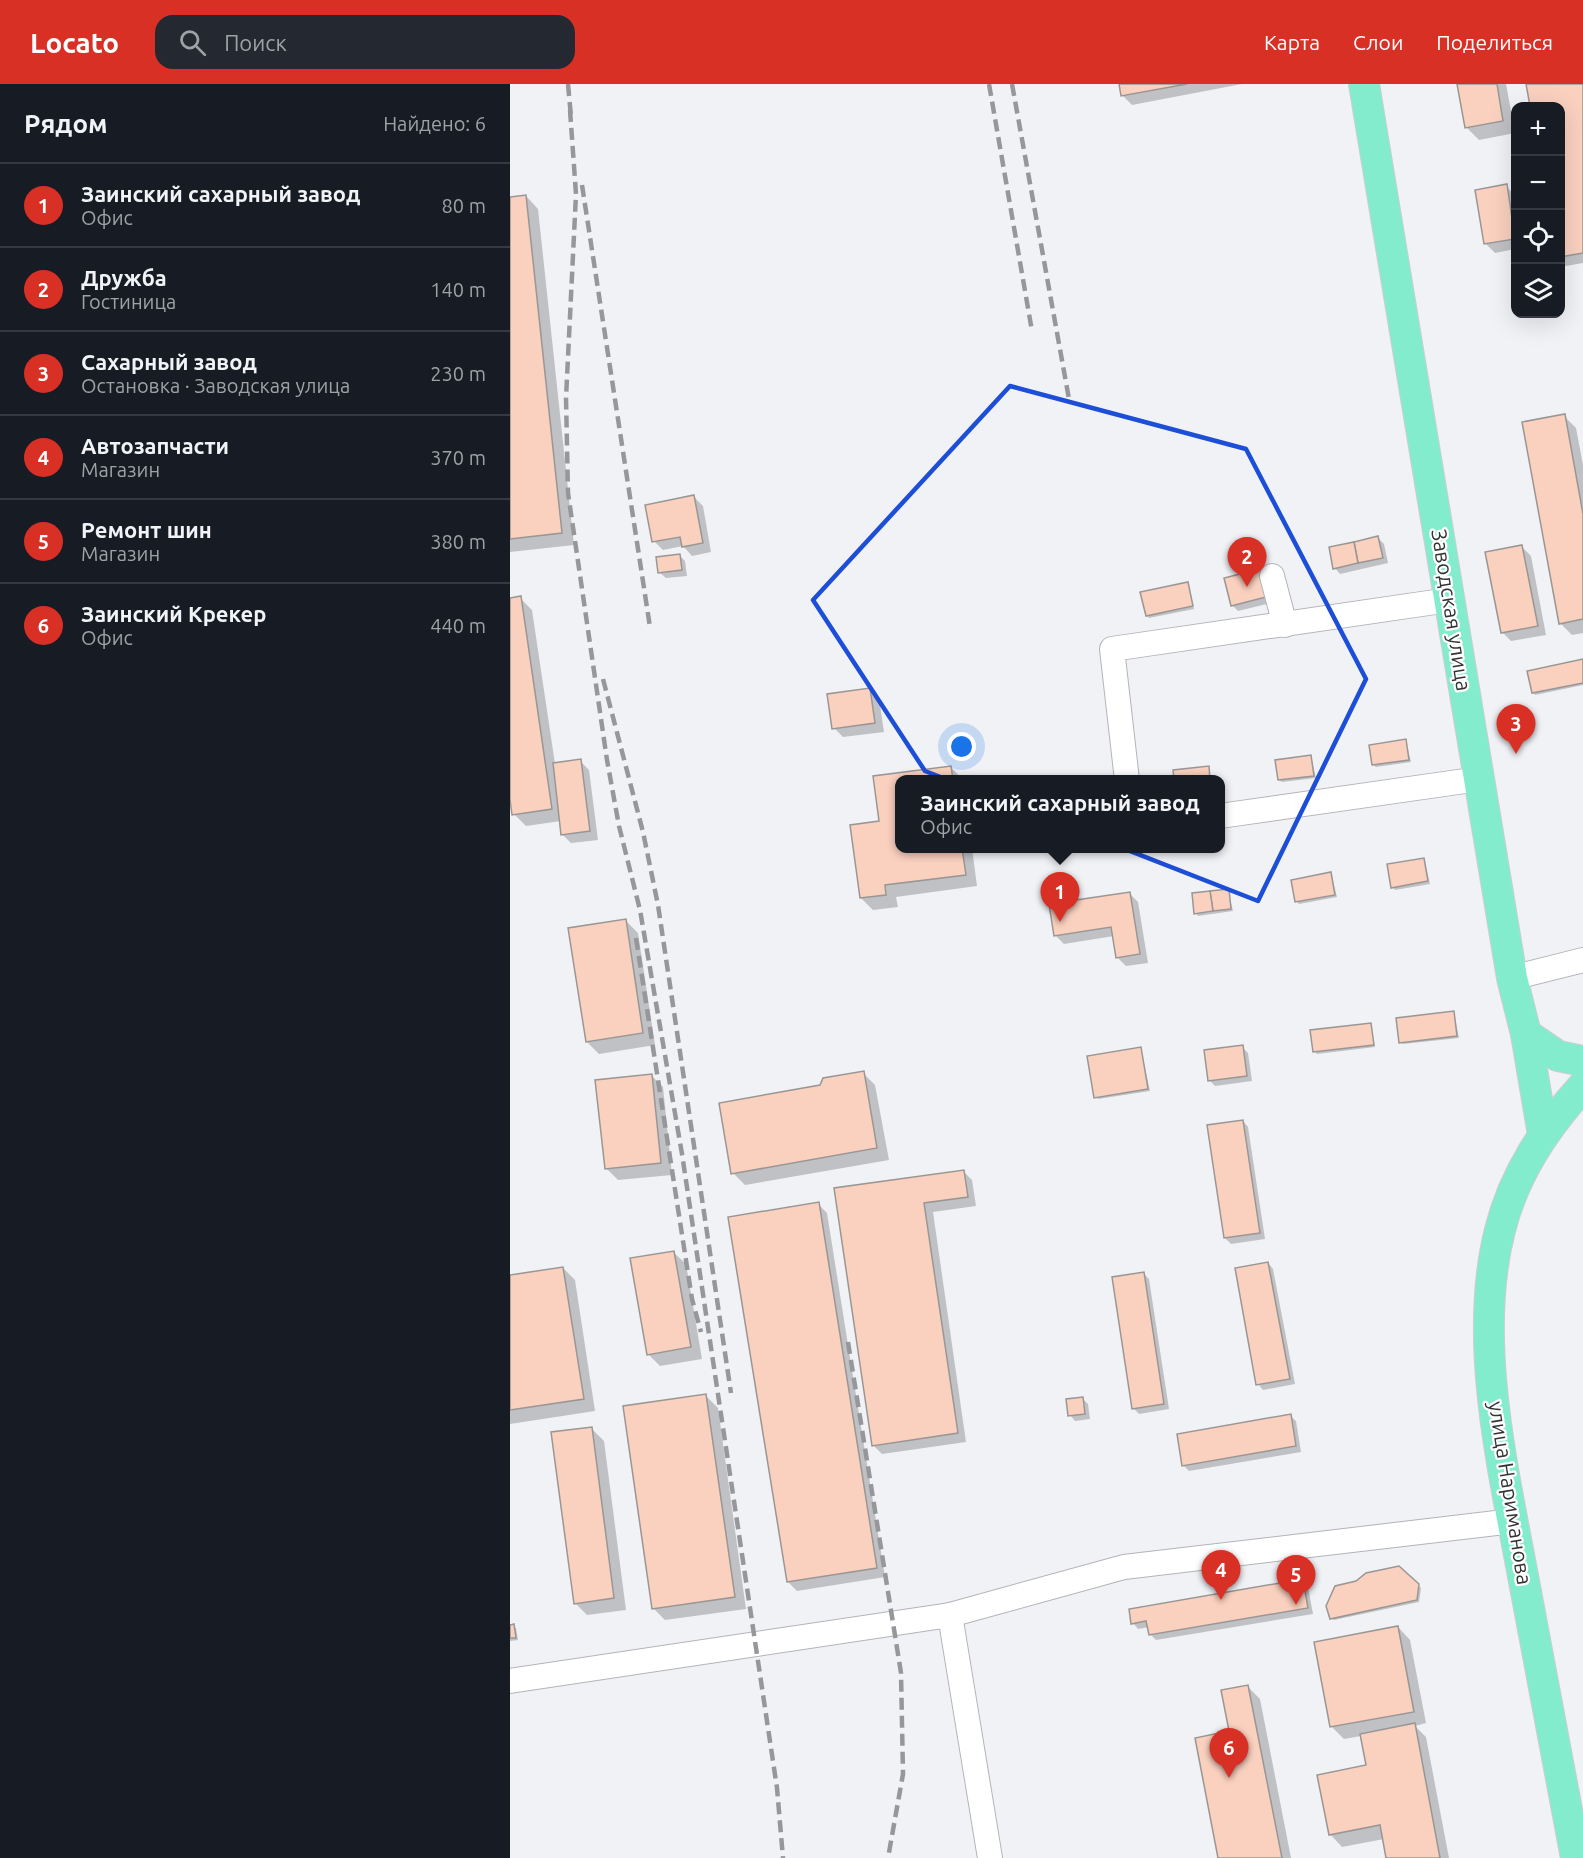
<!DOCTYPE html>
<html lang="ru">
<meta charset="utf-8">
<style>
:root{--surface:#171b24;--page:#242831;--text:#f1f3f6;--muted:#9ea1a6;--line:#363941;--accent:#d93025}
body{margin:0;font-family:Ubuntu,sans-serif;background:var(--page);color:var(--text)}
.controls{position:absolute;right:18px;top:18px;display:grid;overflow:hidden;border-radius:12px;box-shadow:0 6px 24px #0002}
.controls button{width:54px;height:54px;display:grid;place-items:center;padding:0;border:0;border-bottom:2px solid var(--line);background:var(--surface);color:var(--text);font:30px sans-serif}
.you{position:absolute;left:452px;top:663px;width:21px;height:21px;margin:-15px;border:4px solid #fff;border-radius:50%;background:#1a73e8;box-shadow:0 0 0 9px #1a73e833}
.badge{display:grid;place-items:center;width:39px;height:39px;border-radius:50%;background:var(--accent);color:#fff;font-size:20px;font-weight:700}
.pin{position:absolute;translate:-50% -50px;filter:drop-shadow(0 2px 3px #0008)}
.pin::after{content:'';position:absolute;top:32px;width:21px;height:18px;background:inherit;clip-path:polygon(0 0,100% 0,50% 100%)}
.popup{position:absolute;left:385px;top:691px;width:330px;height:78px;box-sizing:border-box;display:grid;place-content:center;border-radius:12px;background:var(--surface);filter:drop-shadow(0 2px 4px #0005);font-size:20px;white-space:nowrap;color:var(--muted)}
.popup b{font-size:22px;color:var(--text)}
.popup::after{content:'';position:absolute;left:50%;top:100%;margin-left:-12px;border:12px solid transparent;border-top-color:var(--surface)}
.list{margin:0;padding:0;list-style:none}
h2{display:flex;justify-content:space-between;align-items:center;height:78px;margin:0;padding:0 24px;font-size:26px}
h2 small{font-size:20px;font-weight:400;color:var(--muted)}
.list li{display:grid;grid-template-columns:39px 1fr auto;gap:18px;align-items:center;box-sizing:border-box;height:84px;padding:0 24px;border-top:2px solid var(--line)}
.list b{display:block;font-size:22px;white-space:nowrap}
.list p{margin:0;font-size:20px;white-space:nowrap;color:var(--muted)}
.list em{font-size:20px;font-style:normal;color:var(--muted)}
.icon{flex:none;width:33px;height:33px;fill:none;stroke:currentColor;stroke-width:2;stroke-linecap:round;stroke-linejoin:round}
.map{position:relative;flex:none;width:1073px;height:1774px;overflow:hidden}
header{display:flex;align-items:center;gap:36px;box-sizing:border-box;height:84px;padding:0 30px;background:var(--accent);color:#fff}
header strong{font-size:28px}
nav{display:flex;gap:33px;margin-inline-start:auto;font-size:21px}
.search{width:420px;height:54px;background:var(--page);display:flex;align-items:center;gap:15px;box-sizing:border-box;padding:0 21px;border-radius:18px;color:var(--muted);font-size:22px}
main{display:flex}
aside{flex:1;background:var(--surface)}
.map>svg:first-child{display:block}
.shadow{fill:#0003}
.building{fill:#fad0bf;stroke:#9a9694;stroke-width:1.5}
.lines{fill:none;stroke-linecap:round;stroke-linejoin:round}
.minor-casing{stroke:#b3b4b8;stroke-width:26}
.major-casing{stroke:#cececf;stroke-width:32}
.minor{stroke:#fff;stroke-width:24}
.major{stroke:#83eccc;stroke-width:30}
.rail{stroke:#96979a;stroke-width:4.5;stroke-dasharray:12 6;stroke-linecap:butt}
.marked{fill:none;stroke:#1d4ed8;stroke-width:4.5;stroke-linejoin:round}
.labels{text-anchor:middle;stroke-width:4.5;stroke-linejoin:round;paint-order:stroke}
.street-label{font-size:21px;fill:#333335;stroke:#fff}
</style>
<header>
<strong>Locato</strong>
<div class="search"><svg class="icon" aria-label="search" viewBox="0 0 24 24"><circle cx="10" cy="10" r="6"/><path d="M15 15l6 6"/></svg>Поиск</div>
<nav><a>Карта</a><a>Слои</a><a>Поделиться</a></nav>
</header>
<main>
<aside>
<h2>Рядом<small>Найдено: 6</small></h2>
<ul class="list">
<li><span class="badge">1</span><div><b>Заинский сахарный завод</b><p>Офис</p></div><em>80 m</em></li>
<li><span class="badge">2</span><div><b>Дружба</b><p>Гостиница</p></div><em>140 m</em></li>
<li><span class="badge">3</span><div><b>Сахарный завод</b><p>Остановка · Заводская улица</p></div><em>230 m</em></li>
<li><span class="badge">4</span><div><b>Автозапчасти</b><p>Магазин</p></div><em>370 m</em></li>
<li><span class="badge">5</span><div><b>Ремонт шин</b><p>Магазин</p></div><em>380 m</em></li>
<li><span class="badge">6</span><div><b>Заинский Крекер</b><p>Офис</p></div><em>440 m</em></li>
</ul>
</aside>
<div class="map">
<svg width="1073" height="1774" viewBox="0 0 1073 1774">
<rect width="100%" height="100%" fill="#f1f2f6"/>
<g class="shadow">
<polygon points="610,0 732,0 622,21 613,12"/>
<polygon points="949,0 996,0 1005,49 969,56 957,44"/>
<polygon points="1018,0 1073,0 1073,179 1050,183 1050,22 1022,22"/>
<polygon points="996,102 1005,112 1005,165 985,169 976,160 966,107"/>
<polygon points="16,112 28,125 64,461 0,468 0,114"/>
<polygon points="1054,332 1066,344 1073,381 1073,549 1062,551 1050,539"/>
<polygon points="184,413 193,422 201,468 182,472 173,462 153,466 144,457"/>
<polygon points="868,454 874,460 878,479 830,490 825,484"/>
<polygon points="1012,463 1021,472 1036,551 1001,557 992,548"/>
<polygon points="170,472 175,477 177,492 156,494 150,489"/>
<polygon points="716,495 765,518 728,527 722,521"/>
<polygon points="677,499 684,525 639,534 637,531"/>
<polygon points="10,514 22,526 45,680 70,677 79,686 88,756 61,759 52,750 51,737 16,742 4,730 0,705 0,515"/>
<polygon points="1073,577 1073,601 1025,611 1023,608"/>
<polygon points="360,605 369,614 374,648 333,653 324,644"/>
<polygon points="896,657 901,678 866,683 863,681"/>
<polygon points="801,673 806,694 772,698 769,696"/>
<polygon points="441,683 453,696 390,696 390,764 462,764 467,802 386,813 388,823 363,826 351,814 370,738 364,694"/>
<polygon points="914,775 920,800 885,806 883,803"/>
<polygon points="821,790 827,813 789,820 786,817"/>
<polygon points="718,806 723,827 688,832 686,829"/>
<polygon points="619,809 628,818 638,879 616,882 607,873 604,852 554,860 545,851"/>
<polygon points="116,837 128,849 145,961 89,970 77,958"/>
<polygon points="944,929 949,954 893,960 891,958"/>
<polygon points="860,940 865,963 807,970 805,968"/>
<polygon points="732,963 738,969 742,997 705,1002 699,996"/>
<polygon points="631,965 640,1007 588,1015 586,1013"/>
<polygon points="353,989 365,1001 379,1076 235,1101 223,1089"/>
<polygon points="141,991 153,1003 162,1091 108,1096 96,1084"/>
<polygon points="733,1037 738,1043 755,1155 721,1160 715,1154"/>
<polygon points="453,1087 462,1096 466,1122 423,1128 456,1358 372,1370 363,1361 326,1106"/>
<polygon points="308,1120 317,1129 375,1493 287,1507 278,1498"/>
<polygon points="163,1168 176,1180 192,1275 150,1282 138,1270"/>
<polygon points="758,1179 763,1185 785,1300 753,1306 748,1300"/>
<polygon points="53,1184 65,1196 85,1327 0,1340 0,1192"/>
<polygon points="633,1189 639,1195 659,1325 629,1330 623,1324"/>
<polygon points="196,1312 208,1324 236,1525 155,1536 143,1524"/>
<polygon points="572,1314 578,1320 580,1335 565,1337 560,1331"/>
<polygon points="780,1332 786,1337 791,1368 679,1387 673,1381"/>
<polygon points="82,1345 94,1357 116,1526 77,1531 65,1519"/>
<polygon points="889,1484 911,1504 909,1518 824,1536 822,1534"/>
<polygon points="793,1497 798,1503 803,1530 646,1556 640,1550 639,1543 628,1545 623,1539"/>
<polygon points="0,1542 6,1544 8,1556 0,1557"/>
<polygon points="888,1543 900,1556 916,1639 905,1642 916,1653 939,1774 877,1774 874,1755 832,1763 820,1750 858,1682 851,1652 834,1655 822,1643"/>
<polygon points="738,1603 750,1615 781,1774 710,1774 720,1648"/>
</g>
<g class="building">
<polygon points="609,0 677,0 611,12"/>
<polygon points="947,0 987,0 993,37 955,44"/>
<polygon points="1016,0 1073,0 1073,169 1050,173 1050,22 1020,22"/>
<polygon points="997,100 1005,155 974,160 965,106"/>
<polygon points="16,111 52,449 0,455 0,113"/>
<polygon points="1055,330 1073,430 1073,535 1049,540 1012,338"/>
<polygon points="184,411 193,459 172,463 170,453 142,458 135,421"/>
<polygon points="868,452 873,474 848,479 844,458"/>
<polygon points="844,458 848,479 823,485 819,463"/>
<polygon points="1012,461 1028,542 991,549 975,468"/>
<polygon points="170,470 172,486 148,489 146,473"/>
<polygon points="754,484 760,512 721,522 714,494"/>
<polygon points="678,498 683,522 636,532 630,508"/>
<polygon points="11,512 42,725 2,731 0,715 0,514"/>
<polygon points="1073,575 1073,599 1022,609 1017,587"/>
<polygon points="360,604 365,639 322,645 317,610"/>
<polygon points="896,655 899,676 862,681 859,661"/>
<polygon points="801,671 804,692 768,696 765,676"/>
<polygon points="71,675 80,747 51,751 43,679"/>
<polygon points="441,682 443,696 390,696 390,764 452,764 456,791 375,801 376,811 350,814 340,741 369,737 363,692"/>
<polygon points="699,682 700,696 664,696 663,686"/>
<polygon points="914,774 918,797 881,804 877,780"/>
<polygon points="821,788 825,811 785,818 781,796"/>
<polygon points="719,805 721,825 703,827 700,807"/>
<polygon points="700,807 703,827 684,830 682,809"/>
<polygon points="620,808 630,870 606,874 601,843 544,852 539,820"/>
<polygon points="116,835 133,949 76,958 58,844"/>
<polygon points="944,927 947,952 889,959 886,934"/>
<polygon points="861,939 864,961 803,968 800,946"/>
<polygon points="733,961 737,992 698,997 694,966"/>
<polygon points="631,963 638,1005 584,1014 577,972"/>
<polygon points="354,987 367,1064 221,1090 209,1019 310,1001 313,994"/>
<polygon points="142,990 151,1079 95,1085 85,996"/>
<polygon points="733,1036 750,1149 714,1154 697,1041"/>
<polygon points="454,1086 458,1113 414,1119 448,1349 362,1362 324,1104"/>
<polygon points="309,1118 367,1484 277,1498 218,1133"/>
<polygon points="164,1167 181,1263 137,1271 120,1174"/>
<polygon points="758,1178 780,1295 746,1301 725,1184"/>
<polygon points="53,1183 74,1315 0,1326 0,1191"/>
<polygon points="634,1188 654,1320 622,1325 602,1193"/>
<polygon points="196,1310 225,1513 142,1525 113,1322"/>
<polygon points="573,1313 575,1330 558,1332 556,1315"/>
<polygon points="781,1330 786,1362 672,1382 667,1350"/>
<polygon points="82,1343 104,1514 64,1520 41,1348"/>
<polygon points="889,1482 909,1500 907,1516 820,1535 816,1522 825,1502 846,1497 856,1489"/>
<polygon points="793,1495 798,1524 639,1551 636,1537 621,1540 619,1525"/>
<polygon points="4,1540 6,1554 0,1554 0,1541"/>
<polygon points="888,1542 904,1628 820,1643 804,1558"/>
<polygon points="738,1601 772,1774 708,1774 685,1654 719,1647 711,1606"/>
<polygon points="905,1639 930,1774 876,1774 870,1741 819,1751 807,1691 856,1681 850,1650"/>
</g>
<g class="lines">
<g class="minor-casing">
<g id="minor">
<polyline points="762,492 775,541"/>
<polyline points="617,696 602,565 939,516"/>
<polyline points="710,732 969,695"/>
<polyline points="1002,894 1073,876"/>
<polyline points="440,1531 480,1774"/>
<polyline points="0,1597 440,1531 614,1483 1003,1437"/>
</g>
</g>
<g class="major-casing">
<g id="major">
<polyline points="854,0 1002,894 1016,950 1033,1051"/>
<polyline points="1016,950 1048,972 1073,977"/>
<path d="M1066,1774C1048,1680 1031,1586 1013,1492C993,1384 962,1255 990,1146C1004,1090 1035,1044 1073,1002"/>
</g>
</g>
<use href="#minor" class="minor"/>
<use href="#major" class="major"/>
<g class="rail">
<polyline points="58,0 61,33"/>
<polyline points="479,0 522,247"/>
<polyline points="502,0 559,315"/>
<polyline points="60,26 66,110 56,314 58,409 97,676 109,742 130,826 172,1070 267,1704 273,1774"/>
<polyline points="72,101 140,543"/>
<polyline points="93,595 133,748 148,821 221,1309"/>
<polyline points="126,854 182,1215 191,1248"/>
<polyline points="338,1258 391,1589 393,1690 378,1774"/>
</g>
</g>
<path class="marked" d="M500,302L736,365L856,595L748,817L415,687L303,516Z"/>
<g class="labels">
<g class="street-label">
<text transform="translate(941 526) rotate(81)" y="7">Заводская улица</text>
<text transform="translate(1000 1409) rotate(81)" y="7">улица Нариманова</text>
</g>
</g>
</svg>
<div class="controls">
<button>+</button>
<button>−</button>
<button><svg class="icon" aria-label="locate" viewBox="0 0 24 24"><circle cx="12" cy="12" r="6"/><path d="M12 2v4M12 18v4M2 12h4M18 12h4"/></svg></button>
<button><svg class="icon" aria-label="layers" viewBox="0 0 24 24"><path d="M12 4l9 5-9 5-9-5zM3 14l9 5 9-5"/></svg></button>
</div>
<div class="you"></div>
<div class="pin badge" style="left:550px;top:838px">1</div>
<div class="popup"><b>Заинский сахарный завод</b>Офис</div>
<div class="pin badge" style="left:737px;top:503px">2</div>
<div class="pin badge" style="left:1006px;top:670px">3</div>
<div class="pin badge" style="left:711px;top:1516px">4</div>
<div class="pin badge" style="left:786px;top:1521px">5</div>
<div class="pin badge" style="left:719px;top:1694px">6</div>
</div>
</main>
